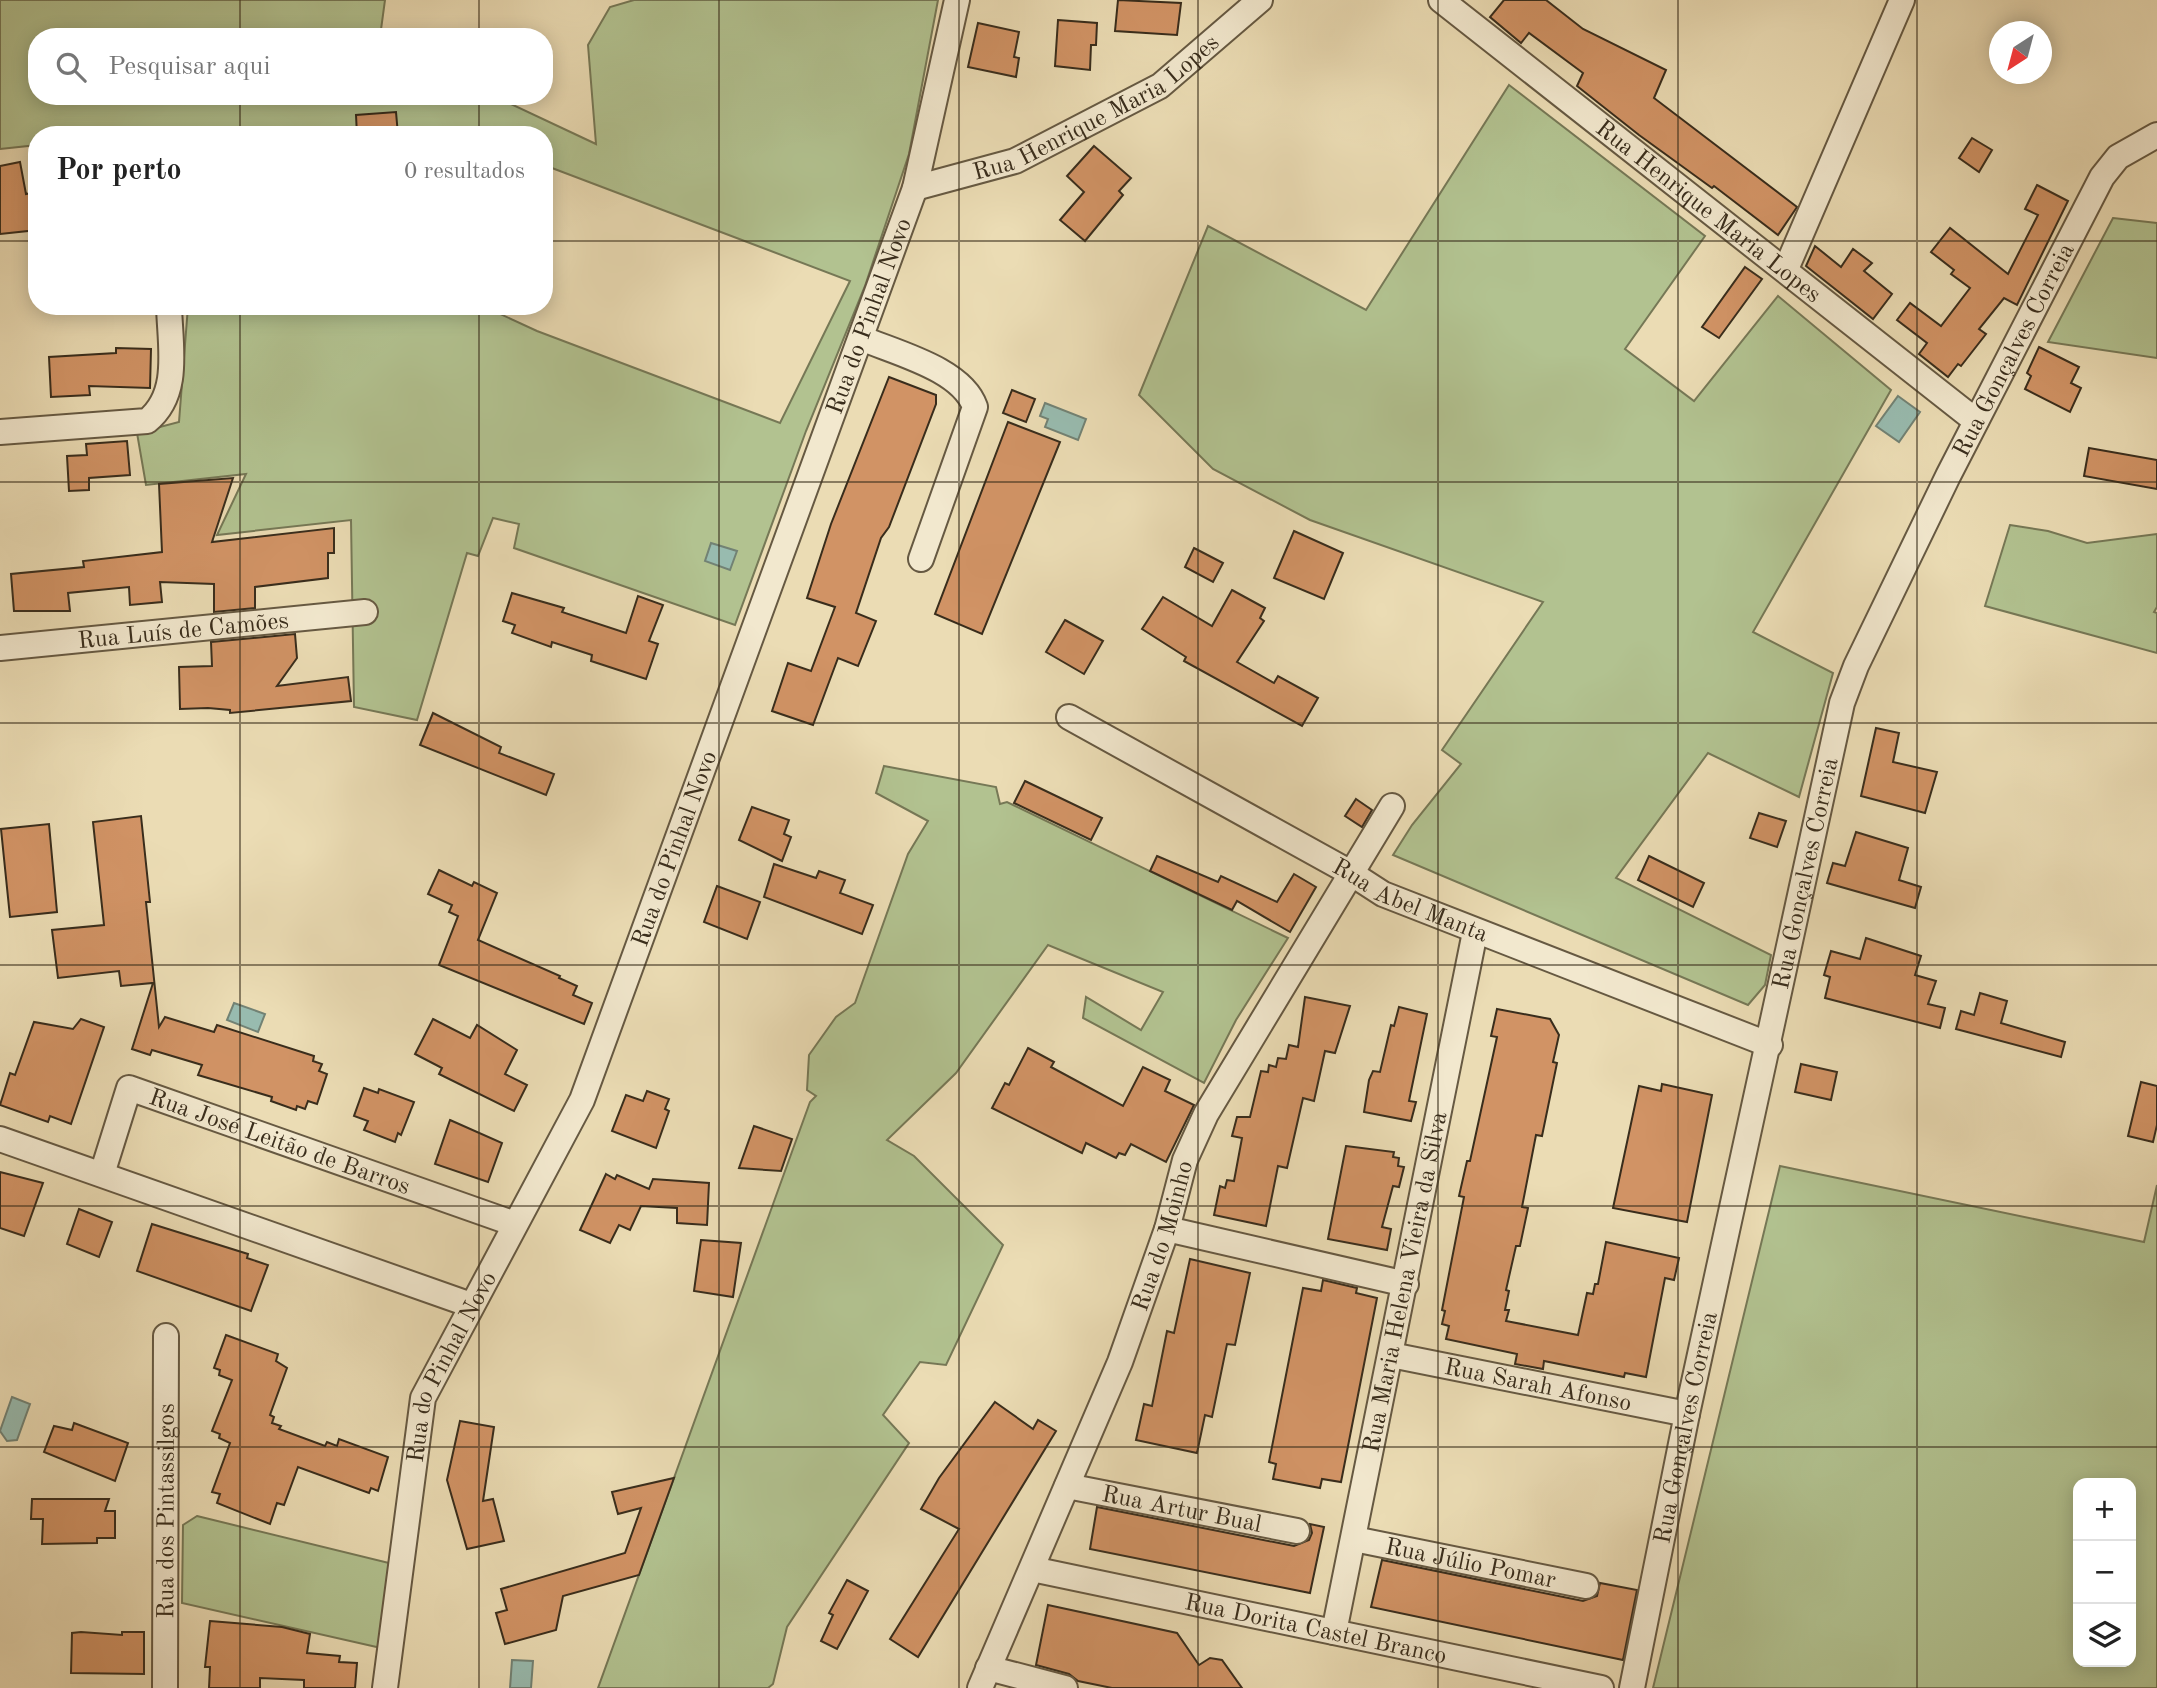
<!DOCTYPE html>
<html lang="pt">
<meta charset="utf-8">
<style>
:root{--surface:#fff;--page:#f6f6f6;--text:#222;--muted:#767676;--line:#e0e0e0}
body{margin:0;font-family:"Old Standard TT",serif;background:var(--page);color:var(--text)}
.controls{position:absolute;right:21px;bottom:21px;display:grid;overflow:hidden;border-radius:14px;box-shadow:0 4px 18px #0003}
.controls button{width:63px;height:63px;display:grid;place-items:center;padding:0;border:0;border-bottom:2px solid var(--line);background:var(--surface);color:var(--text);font:35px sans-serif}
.compass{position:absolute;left:1989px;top:21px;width:63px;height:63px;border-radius:50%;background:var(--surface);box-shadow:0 4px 18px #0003;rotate:216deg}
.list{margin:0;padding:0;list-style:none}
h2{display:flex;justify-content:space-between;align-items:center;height:91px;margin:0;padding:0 28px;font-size:30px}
h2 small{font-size:23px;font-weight:400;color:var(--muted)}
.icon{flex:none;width:38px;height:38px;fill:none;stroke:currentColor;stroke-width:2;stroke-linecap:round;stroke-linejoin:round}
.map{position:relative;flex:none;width:2157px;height:1688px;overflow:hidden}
.search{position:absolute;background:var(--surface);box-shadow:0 4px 18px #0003;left:28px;top:28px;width:525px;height:77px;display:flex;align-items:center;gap:18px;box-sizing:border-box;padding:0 24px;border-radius:28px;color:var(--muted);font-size:26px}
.panel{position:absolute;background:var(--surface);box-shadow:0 4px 18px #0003;left:28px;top:126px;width:525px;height:189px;border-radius:28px}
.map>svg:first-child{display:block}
.green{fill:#b2c290;stroke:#767856;stroke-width:2;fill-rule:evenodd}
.water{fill:#98bbaf;stroke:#728274;stroke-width:2}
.building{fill:#d19365;stroke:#392d1c;stroke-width:2}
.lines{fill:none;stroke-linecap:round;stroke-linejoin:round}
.minor-casing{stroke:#665942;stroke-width:28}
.minor{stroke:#f2e8ce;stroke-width:24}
.grid{fill:none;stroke:#392d1c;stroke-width:2;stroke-opacity:0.55}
.labels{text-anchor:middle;stroke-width:7;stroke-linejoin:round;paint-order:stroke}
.street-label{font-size:24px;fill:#392d1c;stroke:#f2e8ce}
</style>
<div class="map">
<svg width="2157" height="1688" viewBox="0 0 2157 1688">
<rect width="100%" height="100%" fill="#ebdcb4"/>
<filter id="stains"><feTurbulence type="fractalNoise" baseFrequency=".00286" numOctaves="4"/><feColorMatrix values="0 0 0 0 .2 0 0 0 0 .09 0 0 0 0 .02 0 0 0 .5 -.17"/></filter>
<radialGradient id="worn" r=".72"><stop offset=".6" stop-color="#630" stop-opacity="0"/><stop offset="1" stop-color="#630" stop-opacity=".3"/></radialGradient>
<g class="green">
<polygon points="0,0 385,0 380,37 37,37 37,96 494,96 596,144 588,45 610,7 634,0 938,0 909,154 865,286 806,431 735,625 514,548 519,524 493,518 478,556 467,553 417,720 354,707 351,520 217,535 246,474 146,485 137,433 179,422 188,306 483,306 537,331 780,423 850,281 544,165 544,135 193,135 192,128 133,135 37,135 37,145 0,149"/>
<polygon points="1509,85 1705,236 1625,349 1694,401 1778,296 1891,390 1753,632 1833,673 1799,797 1708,753 1616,878 1771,955 1765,985 1748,1005 1393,855 1412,825 1461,764 1442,750 1543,602 1310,520 1213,469 1139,395 1208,226 1366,310"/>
<polygon points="2113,218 2157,223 2157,358 2048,342"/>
<polygon points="2010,525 2048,531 2087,543 2157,534 2157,607 2154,612 2157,613 2157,653 1985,606"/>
<polygon points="884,766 996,787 1000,804 1007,802 1288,938 1236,1020 1204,1083 1083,1018 1086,997 1141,1030 1163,992 1048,945 956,1073 887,1140 914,1156 1003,1245 946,1365 920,1362 883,1415 909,1443 787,1627 773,1684 768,1688 598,1688 785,1171 810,1102 816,1096 807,1090 809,1055 836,1017 855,1003 908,854 928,821 876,793"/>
<path d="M1780,1166L2144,1242L2157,1185V1688H1653ZM2078,1483H2131V1662H2078Z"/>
<polygon points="197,1516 389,1563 381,1648 182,1603 183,1525"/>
</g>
<g class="water">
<polygon points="1898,396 1920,412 1899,442 1876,426"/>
<polygon points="1045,403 1086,419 1078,440 1045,427 1048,419 1040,416"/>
<polygon points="711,543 737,551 730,570 705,561"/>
<polygon points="234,1003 265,1014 258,1032 227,1020"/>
<polygon points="12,1397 30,1404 17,1440 7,1441 0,1431"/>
<polygon points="512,1660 533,1661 531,1688 510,1688"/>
</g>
<g class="building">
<polygon points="1118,0 1181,3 1177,35 1115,31"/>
<polygon points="1504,0 1546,0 1583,29 1666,70 1654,98 1797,207 1778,235 1714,186 1712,188 1639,135 1577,86 1583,73 1529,33 1521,43 1490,17"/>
<polygon points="1058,20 1097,23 1096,45 1091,45 1090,70 1055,66"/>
<polygon points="978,23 1019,32 1014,57 1019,58 1016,77 968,67"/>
<polygon points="396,112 398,135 357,135 356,115"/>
<polygon points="1972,138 1992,150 1979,172 1959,158"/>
<polygon points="1094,146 1131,178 1119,191 1123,195 1085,241 1060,220 1084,192 1067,176"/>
<polygon points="20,162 26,194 37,192 37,230 0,234 0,166"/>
<polygon points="2037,185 2068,201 2017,305 2004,298 1979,329 1986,334 1961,366 1958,364 1948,377 1919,354 1927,343 1897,320 1910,303 1941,326 1970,288 1951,274 1954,270 1931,252 1950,228 2008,274 2038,215 2025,209"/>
<polygon points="1815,246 1841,267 1853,249 1872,263 1864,271 1892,294 1873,319 1806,266"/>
<polygon points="1745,267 1762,279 1719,338 1702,327"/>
<polygon points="2039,347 2079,367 2071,383 2081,388 2070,412 2025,389 2031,376 2027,373"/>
<polygon points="116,348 151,349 150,388 89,386 90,395 51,397 49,357 116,353"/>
<polygon points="889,377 936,395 936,404 889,527 881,538 856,613 876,621 858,666 838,658 813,725 772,711 788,663 811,671 835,607 807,598 831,524"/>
<polygon points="1012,390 1035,399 1026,422 1003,413"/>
<polygon points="1008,422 1060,442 982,634 935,614"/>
<polygon points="127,441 130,475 89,478 89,490 69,491 67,456 87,455 86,444"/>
<polygon points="2089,448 2157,460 2157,489 2084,476"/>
<polygon points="233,478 212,542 334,528 334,553 328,553 328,578 255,587 255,608 214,612 214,584 160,582 162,602 130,605 129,587 68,593 70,611 14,611 11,574 84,567 83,561 162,552 159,484"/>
<polygon points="1294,531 1343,553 1324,599 1274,578"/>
<polygon points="1194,548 1223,563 1213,582 1185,567"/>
<polygon points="1232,590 1265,608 1260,618 1264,621 1237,662 1274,683 1278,676 1318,698 1302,726 1184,661 1186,657 1142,629 1163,597 1212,626"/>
<polygon points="512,593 564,608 562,612 626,633 638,596 663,605 649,641 658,644 646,679 591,661 592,655 552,642 551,647 512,633 515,625 503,621"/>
<polygon points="1065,620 1103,641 1084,674 1046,652"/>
<polygon points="295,634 297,658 277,686 348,677 351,701 230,713 230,710 208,708 180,709 179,667 212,666 211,642"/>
<polygon points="433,713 501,747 499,753 554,774 546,795 420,745"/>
<polygon points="1876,728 1899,733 1893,762 1937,772 1925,813 1861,796"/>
<polygon points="1025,781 1102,818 1091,840 1014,803"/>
<polygon points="1356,799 1372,810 1362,827 1345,816"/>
<polygon points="752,807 789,820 784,834 791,837 782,861 739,840"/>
<polygon points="1759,813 1786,821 1777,847 1750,838"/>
<polygon points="141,816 150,902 146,902 159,1027 165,1017 214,1032 217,1025 314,1056 313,1061 322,1064 319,1071 327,1074 317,1104 308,1101 305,1109 297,1106 296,1110 271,1101 272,1097 198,1075 202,1065 152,1050 150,1055 132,1049 153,983 121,986 119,971 58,978 52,930 104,925 93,822"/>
<polygon points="49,824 57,912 10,917 1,829"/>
<polygon points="1856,832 1908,848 1899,880 1921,887 1915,908 1827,883 1833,863 1845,866"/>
<polygon points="1157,856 1218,882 1221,876 1277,902 1294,874 1316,887 1290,932 1237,901 1232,910 1150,871"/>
<polygon points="1649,856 1704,883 1693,907 1638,880"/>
<polygon points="774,864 816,878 819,871 845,880 840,893 873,905 862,934 764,897"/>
<polygon points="439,870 472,886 474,882 497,893 478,940 560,976 559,978 577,986 573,995 592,1003 584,1024 439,965 458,916 449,912 452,905 428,894"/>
<polygon points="717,886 760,902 747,939 704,922"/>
<polygon points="1866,938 1921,956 1915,975 1936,981 1928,1004 1945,1008 1940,1028 1825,998 1830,977 1824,975 1831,951 1860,959"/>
<polygon points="1980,993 2007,1001 2001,1023 2065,1042 2061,1057 1956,1029 1961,1011 1974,1015"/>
<polygon points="1305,997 1350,1006 1335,1053 1325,1051 1314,1101 1303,1098 1287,1168 1278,1166 1266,1226 1214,1215 1220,1186 1225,1188 1227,1180 1234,1181 1242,1138 1232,1136 1237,1117 1250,1117 1261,1071 1268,1072 1269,1065 1276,1067 1278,1058 1286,1059 1289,1045 1298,1047"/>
<polygon points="1399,1007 1427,1014 1409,1101 1416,1102 1411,1121 1364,1112 1369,1080 1373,1071 1380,1072 1391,1025 1394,1026"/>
<polygon points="1497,1009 1550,1019 1559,1035 1553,1062 1557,1063 1542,1136 1536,1135 1522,1207 1528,1208 1520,1246 1516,1246 1506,1290 1509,1291 1505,1310 1509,1310 1506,1321 1578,1335 1587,1293 1593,1294 1595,1284 1598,1284 1606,1242 1679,1258 1674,1280 1665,1278 1646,1377 1625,1373 1624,1377 1544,1361 1543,1369 1515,1364 1517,1354 1446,1339 1449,1326 1442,1324 1445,1311 1442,1310 1464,1197 1459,1196 1467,1161 1470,1161 1497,1037 1491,1036"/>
<polygon points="81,1019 104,1027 71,1124 50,1116 48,1122 0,1105 10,1073 15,1075 34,1022 73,1029"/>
<polygon points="433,1019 470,1038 477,1025 517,1050 505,1074 527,1085 514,1111 439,1074 442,1068 415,1054"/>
<polygon points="1028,1048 1054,1062 1051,1067 1123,1106 1143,1067 1170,1080 1165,1091 1194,1105 1166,1162 1131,1144 1125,1155 1119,1153 1116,1158 1086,1143 1082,1153 992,1108 1005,1083 1009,1085"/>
<polygon points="1801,1064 1837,1072 1831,1100 1795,1092"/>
<polygon points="2141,1082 2157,1086 2157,1125 2153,1142 2128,1136"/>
<polygon points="1662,1084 1712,1095 1687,1222 1613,1208 1639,1086 1661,1091"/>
<polygon points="364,1088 378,1093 379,1089 414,1102 401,1135 398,1133 395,1142 364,1130 368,1121 354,1116"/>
<polygon points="647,1091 669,1099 665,1109 669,1111 656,1148 612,1131 626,1095 643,1101"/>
<polygon points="450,1120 502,1143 488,1182 435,1164"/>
<polygon points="754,1126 792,1139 781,1171 739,1168"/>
<polygon points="1346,1146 1394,1152 1393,1157 1399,1158 1398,1166 1404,1167 1399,1187 1393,1186 1382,1227 1391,1229 1387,1250 1328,1239"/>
<polygon points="0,1172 43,1183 24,1236 0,1228"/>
<polygon points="606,1174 615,1179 617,1175 649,1189 653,1179 709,1183 707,1225 677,1223 677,1208 641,1206 630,1230 619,1225 610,1243 580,1230"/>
<polygon points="79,1209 112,1222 99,1257 67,1244"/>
<polygon points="152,1224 248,1254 247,1258 268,1265 251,1311 137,1271"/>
<polygon points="701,1240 741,1243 733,1297 694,1291"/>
<polygon points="1190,1259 1250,1273 1235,1345 1227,1344 1212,1417 1205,1415 1197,1453 1136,1440 1144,1404 1152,1406 1167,1331 1174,1333"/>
<polygon points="1323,1280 1357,1288 1356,1293 1377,1298 1341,1482 1322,1479 1320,1488 1273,1479 1276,1464 1269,1462 1303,1288 1321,1291"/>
<polygon points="226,1335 278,1354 276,1361 287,1368 270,1415 274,1417 272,1423 281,1426 279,1429 325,1446 327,1442 337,1446 339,1439 388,1457 378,1491 371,1488 369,1493 298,1467 284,1505 277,1503 270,1524 217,1503 220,1494 212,1492 230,1443 219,1438 220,1434 212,1431 232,1380 219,1375 220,1370 214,1368"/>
<polygon points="995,1402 1033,1429 1038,1420 1056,1431 918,1657 890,1639 959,1529 921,1509 939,1478"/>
<polygon points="460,1421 494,1427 483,1501 493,1499 504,1541 467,1549 447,1480"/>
<polygon points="74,1423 128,1443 115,1481 44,1452 54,1426 72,1430"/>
<polygon points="674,1478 639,1575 563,1596 556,1630 505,1644 496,1613 507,1610 501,1589 625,1553 641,1508 618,1514 612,1492"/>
<polygon points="32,1499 109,1499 105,1511 115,1511 115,1538 97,1538 97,1543 42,1544 43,1519 31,1519"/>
<polygon points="1097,1507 1294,1546 1309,1540 1312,1533 1310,1524 1324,1527 1310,1593 1090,1549"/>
<polygon points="1382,1560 1583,1601 1597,1596 1600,1583 1637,1590 1623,1660 1371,1607"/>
<polygon points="847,1580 868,1591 837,1649 821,1641 833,1615 829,1613"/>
<polygon points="1048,1605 1177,1633 1199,1665 1210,1658 1222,1660 1242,1688 1112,1688 1078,1681 1069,1674 1036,1665"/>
<polygon points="210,1621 282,1627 310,1634 307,1653 340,1656 339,1662 357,1663 355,1688 304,1688 304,1680 260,1678 260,1688 209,1688 210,1667 205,1667"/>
<polygon points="81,1632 122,1635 122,1632 144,1632 144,1674 71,1673 72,1633"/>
</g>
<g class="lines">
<g class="minor-casing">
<g id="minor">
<path id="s1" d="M1441,0L1976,421"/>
<path id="s2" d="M915,188L1015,161L1160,86L1260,0"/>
<polyline points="1786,269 1902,0"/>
<path d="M861,338C896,353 962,369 975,407L921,559"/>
<path d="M0,432L147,421C181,394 170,346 169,306"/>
<path id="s3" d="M0,648L365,612"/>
<path id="s4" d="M1069,717L1349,872L1383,894L1770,1045"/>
<polyline points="0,1139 471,1305"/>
<path id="s5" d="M102,1174L129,1088L515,1224"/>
<polyline points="1167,1229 1406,1284"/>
<path id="s6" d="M1391,1355L1687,1414"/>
<path id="s7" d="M1067,1486L1297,1531"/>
<path id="s8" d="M1354,1539L1586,1586"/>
<path id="s9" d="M1032,1569L1601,1688"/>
<path id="s10" d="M1334,1632L1475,932"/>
<polyline points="988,1668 1065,1688"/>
<path id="s11" d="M165,1688L166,1336"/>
<path id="s12" d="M385,1688L423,1398L582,1100L915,188L957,0"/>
<path id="s13" d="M980,1688L1120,1362L1167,1229L1185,1160L1206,1114L1392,806"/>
<path id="s14" d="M1632,1688L1687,1414L1842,703L1856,666L1948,476L2102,177L2118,157L2157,135"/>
</g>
</g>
<use href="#minor" class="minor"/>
</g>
<path class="grid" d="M240,0V37M479,0V37M719,0V1688M959,0V1688M1198,0V1688M1438,0V1688M1678,0V1688M1917,0V1688M240,96V135M479,96V135M0,241H37M544,241H2157M240,306V1688M479,306V1688M0,482H2157M0,723H2157M0,965H2157M0,1206H2157M0,1447H2157"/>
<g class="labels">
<g class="street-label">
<text dy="8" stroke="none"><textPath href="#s2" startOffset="200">Rua Henrique Maria Lopes</textPath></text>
<text dy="8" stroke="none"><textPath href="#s1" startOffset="341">Rua Henrique Maria Lopes</textPath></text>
<text dy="8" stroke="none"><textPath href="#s12" startOffset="1465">Rua do Pinhal Novo</textPath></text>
<text dy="8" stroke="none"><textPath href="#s14" startOffset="1400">Rua Gonçalves Correia</textPath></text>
<text dy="8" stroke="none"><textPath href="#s3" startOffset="184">Rua Luís de Camões</textPath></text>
<text dy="8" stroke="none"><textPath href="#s12" startOffset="898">Rua do Pinhal Novo</textPath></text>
<text dy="8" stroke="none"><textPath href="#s14" startOffset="833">Rua Gonçalves Correia</textPath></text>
<text dy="8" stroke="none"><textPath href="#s4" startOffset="388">Rua Abel Manta</textPath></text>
<text dy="8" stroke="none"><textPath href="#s5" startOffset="250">Rua José Leitão de Barros</textPath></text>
<text dy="8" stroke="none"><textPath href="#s13" startOffset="488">Rua do Moinho</textPath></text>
<text dy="8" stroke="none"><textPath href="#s10" startOffset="357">Rua Maria Helena Vieira da Silva</textPath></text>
<text dy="8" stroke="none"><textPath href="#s12" startOffset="331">Rua do Pinhal Novo</textPath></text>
<text dy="8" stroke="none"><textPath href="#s6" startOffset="150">Rua Sarah Afonso</textPath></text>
<text dy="8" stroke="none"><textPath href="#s14" startOffset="266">Rua Gonçalves Correia</textPath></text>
<text dy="8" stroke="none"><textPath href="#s7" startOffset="117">Rua Artur Bual</textPath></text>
<text dy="8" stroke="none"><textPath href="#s11" startOffset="177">Rua dos Pintassilgos</textPath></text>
<text dy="8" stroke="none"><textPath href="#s8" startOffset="119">Rua Júlio Pomar</textPath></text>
<text dy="8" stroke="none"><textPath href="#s9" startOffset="290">Rua Dorita Castel Branco</textPath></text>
</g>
</g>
<rect width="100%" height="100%" filter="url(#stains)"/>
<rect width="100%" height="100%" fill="url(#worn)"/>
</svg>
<div class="controls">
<button>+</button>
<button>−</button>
<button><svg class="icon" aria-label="layers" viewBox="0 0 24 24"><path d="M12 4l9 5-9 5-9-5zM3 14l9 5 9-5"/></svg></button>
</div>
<svg class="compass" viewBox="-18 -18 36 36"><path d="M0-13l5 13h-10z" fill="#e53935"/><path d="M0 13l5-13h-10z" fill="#767676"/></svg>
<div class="search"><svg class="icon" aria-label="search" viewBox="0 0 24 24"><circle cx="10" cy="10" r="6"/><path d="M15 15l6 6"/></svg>Pesquisar aqui</div>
<section class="panel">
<h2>Por perto<small>0 resultados</small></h2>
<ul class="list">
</ul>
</section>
</div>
